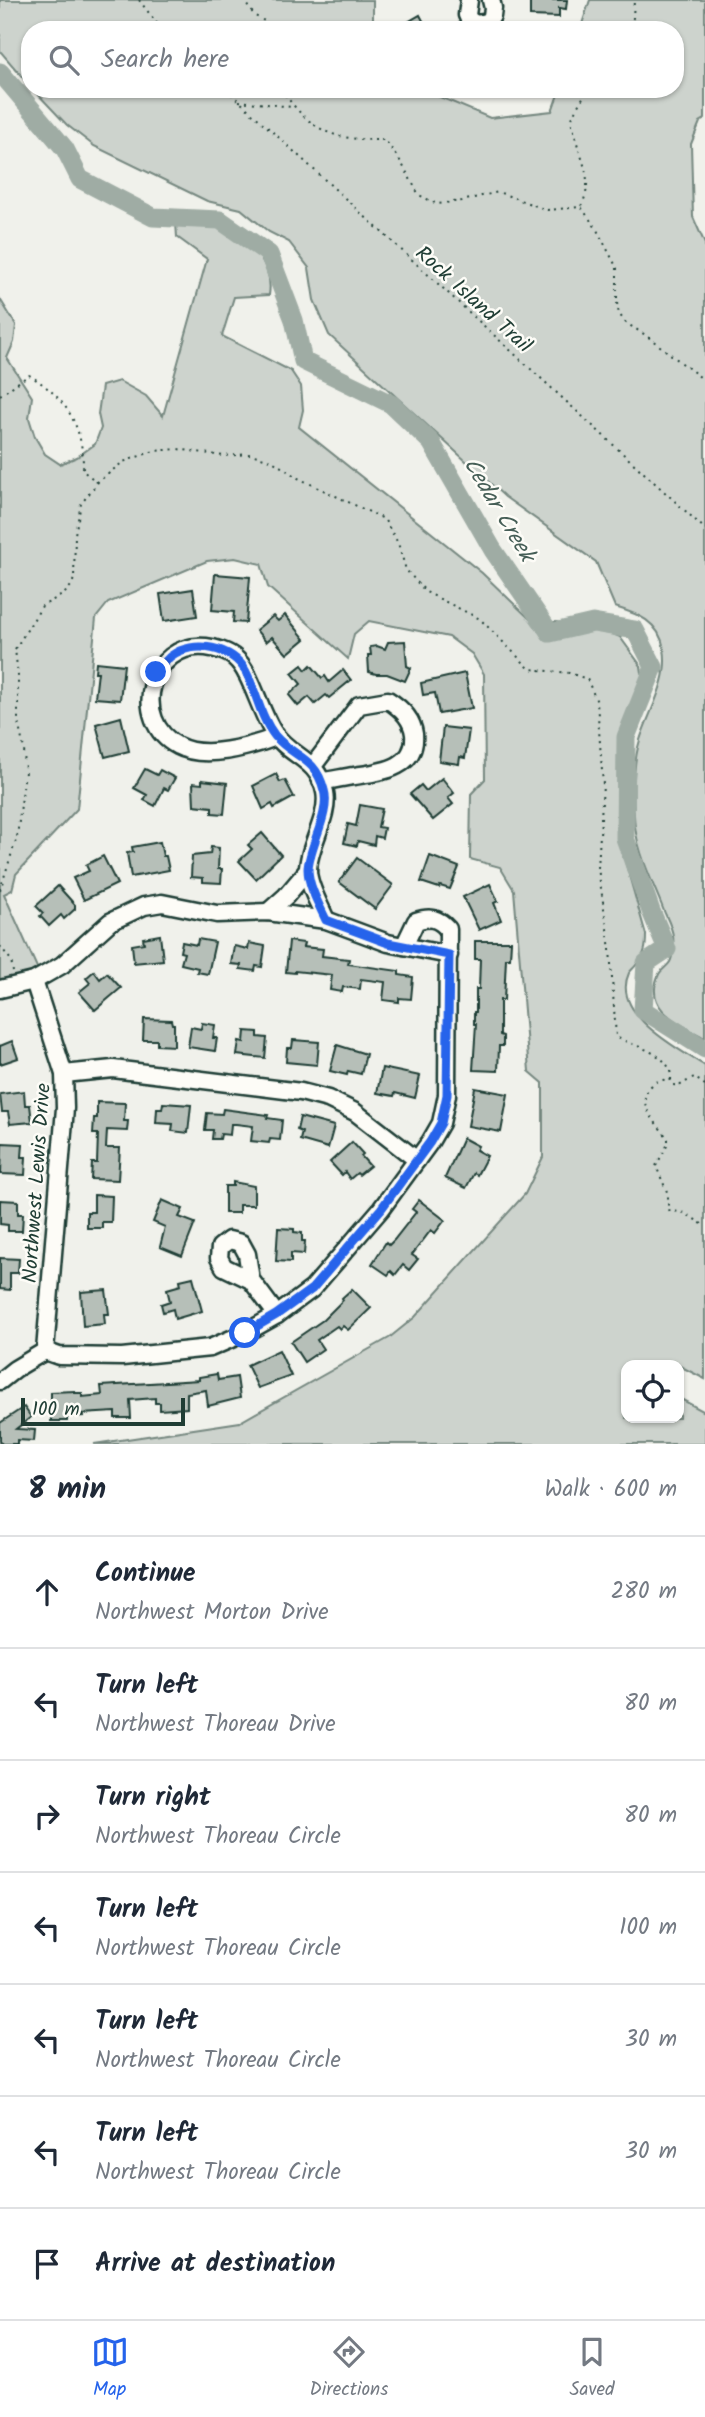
<!DOCTYPE html>
<meta charset="utf-8">
<style>
:root{--surface:#fff;--page:#f2f2f3;--text:#1f2937;--muted:#747a83;--line:#e0e1e3;--accent:#2563eb}
body{margin:0;font-family:Kalam,sans-serif;background:var(--page);color:var(--text)}
.controls{position:absolute;right:21px;bottom:21px;display:grid;overflow:hidden;border-radius:14px;box-shadow:0 2px 5px #0004}
.controls button{width:63px;height:63px;display:grid;place-items:center;padding:0;border:0;border-bottom:2px solid var(--line);background:var(--surface);color:var(--text);font:35px sans-serif}
.scale{position:absolute;left:21px;bottom:18px;width:164px;box-sizing:border-box;padding-left:7px;border:4px solid #1f3d34;border-top:0;font-size:19px;line-height:24px;white-space:nowrap;color:#1f3d34;-webkit-text-stroke:5px #fdfcf7;paint-order:stroke}
.stop{position:absolute;width:21px;height:21px;margin:-16px;border:5px solid #2563eb;border-radius:50%;background:#fff}
.stop.end{background:#2563eb;border-color:#fff;box-shadow:0 2px 7px #0008}
.list{margin:0;padding:0;list-style:none}
h2{display:flex;justify-content:space-between;align-items:center;height:91px;margin:0;padding:0 28px;font-size:30px}
h2 small{font-size:23px;font-weight:400;color:var(--muted)}
.list li{display:grid;grid-template-columns:46px 1fr auto;gap:21px;align-items:center;box-sizing:border-box;height:112px;padding:0 28px;border-top:2px solid var(--line)}
.list b{display:block;font-size:26px;white-space:nowrap}
.list p{margin:0;font-size:23px;white-space:nowrap;color:var(--muted)}
.list em{font-size:23px;font-style:normal;color:var(--muted)}
.icon{flex:none;width:38px;height:38px;fill:none;stroke:currentColor;stroke-width:2;stroke-linecap:round;stroke-linejoin:round}
.map{position:relative;flex:none;width:705px;height:1444px;overflow:hidden}
.search{position:absolute;background:var(--surface);box-shadow:0 2px 5px #0004;left:21px;right:21px;top:21px;height:77px;display:flex;align-items:center;gap:18px;box-sizing:border-box;padding:0 24px;border-radius:28px;color:var(--muted);font-size:26px}
.sheet{height:875px;background:var(--surface)}
nav{display:flex;justify-content:space-around;align-items:center;box-sizing:border-box;height:98px;border-top:2px solid var(--line);background:var(--surface);font-size:19px;color:var(--muted)}
nav a{display:grid;justify-items:center;gap:4px}
nav .on{color:var(--accent)}
.map>svg:first-child{display:block}
.green{fill:#cdd3cd;stroke:#768880;stroke-width:2}
.lines{fill:none;stroke-linecap:round;stroke-linejoin:round}
.river{stroke:#9faca4;stroke-width:19}
.building{fill:#b6bfb8;stroke:#1f3d34;stroke-width:2}
.minor-casing{stroke:#1f3d34;stroke-width:21}
.path{stroke:#1f3d34;stroke-width:2;stroke-dasharray:2 5;stroke-linecap:butt}
.minor{stroke:#fdfcf7;stroke-width:16}
.route{stroke:#2563eb;stroke-width:9}
.labels{text-anchor:middle;stroke-width:5;stroke-linejoin:round;paint-order:stroke}
.street-label{font-size:21px;fill:#1f3d34;stroke:#fdfcf7}
.water-label{font-size:23px;font-style:italic;fill:#455e56;stroke:#fdfcf7}
</style>
<div class="map">
<svg width="705" height="1444" viewBox="0 0 705 1444">
<rect width="100%" height="100%" fill="#f0f1eb"/>
<filter id="ink" filterUnits="userSpaceOnUse"><feTurbulence type="fractalNoise" baseFrequency=".0143" numOctaves="2"/><feDisplacementMap in="SourceGraphic" scale="14" xChannelSelector="R" yChannelSelector="G"/><feConvolveMatrix kernelMatrix="1 2 1 2 8 2 1 2 1" color-interpolation-filters="sRGB"/></filter>
<g filter="url(#ink)">
<g class="green">
<polygon points="0,0 373,0 373,30 30,30 30,86 0,51"/>
<path d="M590,0H705V119L700,122L691,144L693,217L705,244V1038C681,1024 642,1010 659,974C662,969 667,967 670,962C673,957 674,942 673,936C672,926 665,915 662,906C650,876 635,847 634,815C633,792 633,762 640,740C649,711 670,680 664,649C659,621 638,614 615,607L596,562L505,497L329,335L314,300L309,268L289,242L269,232L241,209L207,201L94,146L67,125L33,89H421L490,118L552,111L560,89H675V30H580Z"/>
<path d="M176,223C189,224 203,224 216,227C247,233 274,263 269,295L234,297L222,336L291,371L301,386L303,410L299,427L482,573L533,622H556L601,629L620,637L641,666L643,679L622,734L618,798L619,840L646,935C646,948 645,955 636,965C634,968 631,970 629,973C610,1014 679,1049 705,1066V1379L670,1361L666,1365H626V1418H679V1398L705,1412V1444H94L240,1422L389,1338L415,1317L525,1194L543,1157V1083L529,1071L514,890L500,867L470,859L471,794L485,779L484,674L472,654L449,637L369,621L354,634L348,659L268,587L261,564L235,558L207,561L108,603L96,618L77,809L16,874L12,890L4,894L39,972L0,982V299L16,325L14,342L7,358L32,397L29,418L35,437L45,454L60,464L77,457L95,444L101,428L98,414L102,386L119,381L146,396L163,416L207,259L177,237Z"/>
</g>
<g class="lines">
<polyline class="river" points="0,72 65,149 80,179 153,217 220,220 269,254 294,320 303,361 391,404 431,442 493,550 550,633 593,623 635,630 654,667 626,737 625,838 651,911 667,949 646,963 643,1010 705,1049"/>
</g>
<g class="building">
<polygon points="530,0 567,0 566,9 559,8 559,17 530,16"/>
<polygon points="420,15 428,30 394,30"/>
<polygon points="215,574 250,577 246,623 233,622 234,612 212,610"/>
<polygon points="193,589 197,616 164,621 160,594"/>
<polygon points="285,615 305,639 287,654 272,637 266,642 256,630 273,616 278,621"/>
<polygon points="405,641 407,666 411,668 405,681 387,674 376,674 369,672 368,655 371,655 370,647 377,646 385,649 388,642"/>
<polygon points="96,662 124,665 120,700 95,698 98,672 95,672"/>
<polygon points="302,665 306,670 311,665 322,678 325,676 329,682 343,670 351,680 329,698 326,695 315,704 309,697 298,706 289,695 301,684 292,673"/>
<polygon points="465,673 472,708 439,714 435,693 423,695 421,683"/>
<polygon points="121,717 129,751 105,757 96,724"/>
<polygon points="443,727 469,730 465,758 460,757 459,764 439,761"/>
<polygon points="145,769 157,775 160,770 175,778 168,790 164,788 155,806 144,800 147,795 134,788"/>
<polygon points="276,774 280,782 285,780 294,797 274,808 272,804 263,809 253,786"/>
<polygon points="442,778 454,793 448,798 453,804 433,820 410,794 421,785 426,791"/>
<polygon points="202,780 227,783 224,814 212,813 212,807 194,805 193,783 202,784"/>
<polygon points="360,805 382,809 378,827 384,828 382,838 375,836 374,845 358,841 357,846 344,843 348,824 356,826"/>
<polygon points="262,833 281,855 256,879 239,861 252,849 248,845"/>
<polygon points="160,842 163,856 166,856 169,870 131,877 127,853 133,852 132,847"/>
<polygon points="211,847 219,848 218,869 222,869 221,883 203,882 203,878 191,877 192,856 210,854"/>
<polygon points="103,856 117,884 84,900 73,878 89,871 86,865"/>
<polygon points="430,856 459,867 450,889 440,886 439,888 421,882"/>
<polygon points="357,858 393,885 375,909 339,882"/>
<polygon points="490,884 498,901 494,903 501,920 479,930 463,897"/>
<polygon points="58,886 75,905 75,909 64,919 61,915 49,926 40,916 43,913 36,906"/>
<polygon points="160,935 163,960 134,963 132,945 144,943 143,938"/>
<polygon points="198,939 215,942 208,974 197,972 198,968 181,964 184,953 180,952 182,942 197,945"/>
<polygon points="289,941 304,943 303,947 323,949 322,956 349,959 348,964 399,971 399,975 413,977 411,999 399,998 399,1002 383,1000 385,982 361,979 360,989 343,987 342,992 330,990 332,975 295,971 295,973 286,972"/>
<polygon points="475,941 511,941 510,958 506,958 504,1000 500,1000 500,1035 503,1036 503,1046 499,1046 498,1071 473,1070 476,1024 474,1024 474,1012 476,1012 476,989 479,989 480,959 475,959"/>
<polygon points="249,943 265,946 262,967 256,966 255,971 240,969 241,965 231,964 234,946 248,949"/>
<polygon points="94,971 100,979 107,973 121,988 95,1010 79,992 90,983 86,978"/>
<polygon points="144,1019 171,1020 172,1024 174,1024 174,1046 157,1045 157,1040 143,1040"/>
<polygon points="202,1023 215,1025 213,1038 217,1038 215,1051 188,1047 191,1027 201,1029"/>
<polygon points="245,1031 258,1032 258,1037 267,1038 265,1058 237,1055 239,1041 244,1042"/>
<polygon points="293,1040 319,1042 317,1065 286,1062 287,1048 292,1048"/>
<polygon points="12,1041 18,1058 0,1064 0,1046"/>
<polygon points="337,1045 366,1054 361,1074 348,1071 347,1075 330,1071"/>
<polygon points="382,1068 420,1076 415,1098 395,1093 394,1096 377,1093"/>
<polygon points="475,1088 508,1094 501,1132 468,1126"/>
<polygon points="24,1091 25,1105 30,1105 32,1122 10,1124 8,1112 2,1112 0,1094"/>
<polygon points="97,1102 125,1103 124,1121 128,1121 127,1131 107,1130 106,1148 120,1148 118,1180 91,1179 92,1163 97,1163 98,1134 93,1134 94,1118 97,1118"/>
<polygon points="163,1103 191,1105 188,1133 172,1131 173,1124 156,1123 157,1109 162,1109"/>
<polygon points="223,1109 268,1115 267,1118 282,1120 280,1140 270,1139 269,1143 251,1141 253,1126 236,1124 231,1124 230,1135 221,1134 220,1139 212,1139 213,1130 205,1130 207,1113 222,1114"/>
<polygon points="300,1117 334,1126 328,1148 300,1140 302,1132 297,1130"/>
<polygon points="463,1138 478,1146 476,1150 487,1156 477,1175 474,1173 466,1188 445,1178"/>
<polygon points="352,1142 363,1154 361,1156 370,1166 359,1175 357,1173 350,1179 345,1172 342,1175 330,1162"/>
<polygon points="2,1143 23,1144 22,1157 26,1157 25,1175 1,1174"/>
<polygon points="233,1182 254,1186 254,1205 239,1205 239,1213 225,1213 225,1186 233,1186"/>
<polygon points="94,1195 112,1196 111,1222 102,1222 102,1228 87,1228 87,1212 94,1212"/>
<polygon points="0,1200 18,1201 18,1214 23,1214 22,1231 8,1231 8,1225 0,1224"/>
<polygon points="162,1200 183,1209 179,1217 195,1223 182,1256 160,1247 165,1227 153,1222"/>
<polygon points="419,1200 445,1220 435,1233 431,1230 412,1255 418,1259 409,1270 403,1265 395,1275 391,1271 388,1275 372,1264 386,1242 389,1245 394,1240 416,1212 412,1209"/>
<polygon points="278,1228 294,1229 294,1232 302,1233 302,1241 305,1241 304,1254 291,1253 291,1262 276,1261"/>
<polygon points="0,1258 19,1259 18,1273 10,1273 10,1290 0,1289"/>
<polygon points="193,1277 202,1311 175,1319 173,1309 163,1312 161,1304 170,1301 167,1289 181,1285 180,1280"/>
<polygon points="352,1289 371,1308 348,1330 343,1326 340,1329 337,1326 317,1340 323,1349 304,1362 291,1342 323,1320 343,1300 342,1298"/>
<polygon points="106,1290 109,1314 104,1314 105,1324 83,1326 81,1292"/>
<polygon points="279,1350 291,1376 258,1388 247,1365"/>
<polygon points="217,1374 218,1380 237,1377 240,1398 208,1406 206,1390 187,1393 187,1408 160,1410 160,1403 155,1403 155,1398 130,1400 131,1418 115,1418 115,1412 82,1414 83,1416 67,1417 67,1421 51,1421 51,1392 75,1391 75,1393 82,1393 82,1397 102,1395 101,1386 199,1380 199,1377"/>
<polygon points="24,1407 31,1417 16,1429 35,1430 34,1441 17,1440 17,1444 2,1444 0,1441 0,1423"/>
</g>
<g class="lines">
<g class="minor-casing">
<g id="minor">
<path d="M469,0L467,15C470,25 480,25 489,21L492,16L493,8L491,0"/>
<path d="M276,737C250,747 204,760 178,746C129,721 150,641 206,647C215,648 229,652 235,658C251,671 260,713 274,733C290,757 318,758 325,792C330,816 308,846 308,870C308,886 320,905 326,920"/>
<path d="M313,766L359,705L388,700C401,708 412,718 414,734C417,769 380,772 354,776C343,777 331,781 321,781"/>
<polyline points="268,912 286,896 308,870"/>
<polyline points="34,981 64,1074 65,1108 45,1351"/>
<polyline points="0,989 34,981 62,965 110,922 144,906 162,903 217,914 268,912 326,920 388,943 449,955"/>
<polyline points="64,1074 113,1069 301,1092 328,1099 355,1112 417,1160"/>
<polyline points="251,1280 224,1267 219,1258 220,1247 229,1240 241,1243 247,1254 251,1280 277,1315"/>
<path d="M45,1351L59,1356L122,1357L210,1348L245,1333L277,1315L312,1289L381,1209L430,1142L441,1123L447,1095L448,929C438,918 430,916 416,921L404,946"/>
<polyline points="0,1381 15,1369 45,1351"/>
</g>
</g>
<g class="path">
<polyline points="139,0 162,30"/>
<polyline points="243,0 255,16 281,30"/>
<polyline points="624,30 633,18 634,0"/>
<polyline points="226,89 705,529"/>
<path d="M281,89C312,133 333,140 385,140L401,162L419,195L437,204L462,201L498,192L547,210L581,207L596,228L617,268V303L619,314L626,323L647,336L705,381"/>
<polyline points="239,101 293,107"/>
<path d="M581,206C596,179 579,158 574,131C573,127 571,124 572,120C573,110 584,99 587,89"/>
<path d="M0,395L29,375C67,398 84,427 83,471L97,482"/>
<path d="M0,890L17,837L25,772L24,749L18,722V676L15,649L42,606L64,594L71,586L74,579L75,534L81,504L98,482L123,462L154,451L178,449L223,456L251,454L271,460L298,478L384,519L398,543L406,570L426,592L480,619L530,669L569,673L587,679L597,702L603,785L598,868L610,949L616,1037C635,1047 673,1053 671,1080"/>
<polyline points="0,946 11,960 13,972"/>
<path d="M705,1085L694,1077L679,1086L673,1085L671,1080C663,1079 657,1080 651,1086C633,1104 659,1124 668,1139V1144L656,1166L668,1194V1210L685,1213L705,1226"/>
</g>
<use href="#minor" class="minor"/>
</g>
</g>
<g class="lines" filter="url(#ink)">
<path class="route" d="M156,672C161,667 166,660 171,656C193,639 234,647 246,672C257,693 260,717 275,736C294,758 315,756 324,790C331,813 309,846 308,869C308,885 319,905 326,920L388,943L449,955L447,1095L441,1123L430,1142L381,1209L312,1289L276,1315L245,1333"/>
</g>
<g class="labels">
<g class="street-label">
<text transform="translate(474 299) rotate(42)" y="7">Rock Island Trail</text>
<text transform="translate(36 1183) rotate(-86)" y="7">Northwest Lewis Drive</text>
</g>
<g class="water-label">
<text transform="translate(500 509) rotate(59)" y="8">Cedar Creek</text>
</g>
</g>
</svg>
<div class="controls">
<button><svg class="icon" aria-label="locate" viewBox="0 0 24 24"><circle cx="12" cy="12" r="6"/><path d="M12 2v4M12 18v4M2 12h4M18 12h4"/></svg></button>
</div>
<div class="scale">100 m</div>
<div class="stop" style="left:245px;top:1333px"></div>
<div class="stop end" style="left:156px;top:672px"></div>
<div class="search"><svg class="icon" aria-label="search" viewBox="0 0 24 24"><circle cx="10" cy="10" r="6"/><path d="M15 15l6 6"/></svg>Search here</div>
</div>
<section class="sheet">
<h2>8 min<small>Walk · 600 m</small></h2>
<ul class="list">
<li><svg class="icon" aria-label="ahead" viewBox="0 0 24 24"><path d="M12 20V5M6 11l6-6 6 6"/></svg><div><b>Continue</b><p>Northwest Morton Drive</p></div><em>280 m</em></li>
<li><svg class="icon" aria-label="left" viewBox="0 0 24 24"><path d="M17 20v-9H6M10 6l-5 5 5 5"/></svg><div><b>Turn left</b><p>Northwest Thoreau Drive</p></div><em>80 m</em></li>
<li><svg class="icon" aria-label="right" viewBox="0 0 24 24"><path d="M7 20v-9h11M14 6l5 5-5 5"/></svg><div><b>Turn right</b><p>Northwest Thoreau Circle</p></div><em>80 m</em></li>
<li><svg class="icon" aria-label="left" viewBox="0 0 24 24"><path d="M17 20v-9H6M10 6l-5 5 5 5"/></svg><div><b>Turn left</b><p>Northwest Thoreau Circle</p></div><em>100 m</em></li>
<li><svg class="icon" aria-label="left" viewBox="0 0 24 24"><path d="M17 20v-9H6M10 6l-5 5 5 5"/></svg><div><b>Turn left</b><p>Northwest Thoreau Circle</p></div><em>30 m</em></li>
<li><svg class="icon" aria-label="left" viewBox="0 0 24 24"><path d="M17 20v-9H6M10 6l-5 5 5 5"/></svg><div><b>Turn left</b><p>Northwest Thoreau Circle</p></div><em>30 m</em></li>
<li><svg class="icon" aria-label="arrive" viewBox="0 0 24 24"><path d="M6 21V4h12l-3 4 3 4H6"/></svg><div><b>Arrive at destination</b></div></li>
</ul>
</section>
<nav>
<a class="on"><svg class="icon" aria-label="map" viewBox="0 0 24 24"><path d="M3 6l6-2 6 2 6-2v14l-6 2-6-2-6 2zM9 4v14M15 6v14"/></svg>Map</a>
<a><svg class="icon" aria-label="directions" viewBox="0 0 24 24"><path d="M12 3l9 9-9 9-9-9zM9 14v-3h6M13 9l2 2-2 2"/></svg>Directions</a>
<a><svg class="icon" aria-label="saved" viewBox="0 0 24 24"><path d="M7 4h10v16l-5-4-5 4z"/></svg>Saved</a>
</nav>
